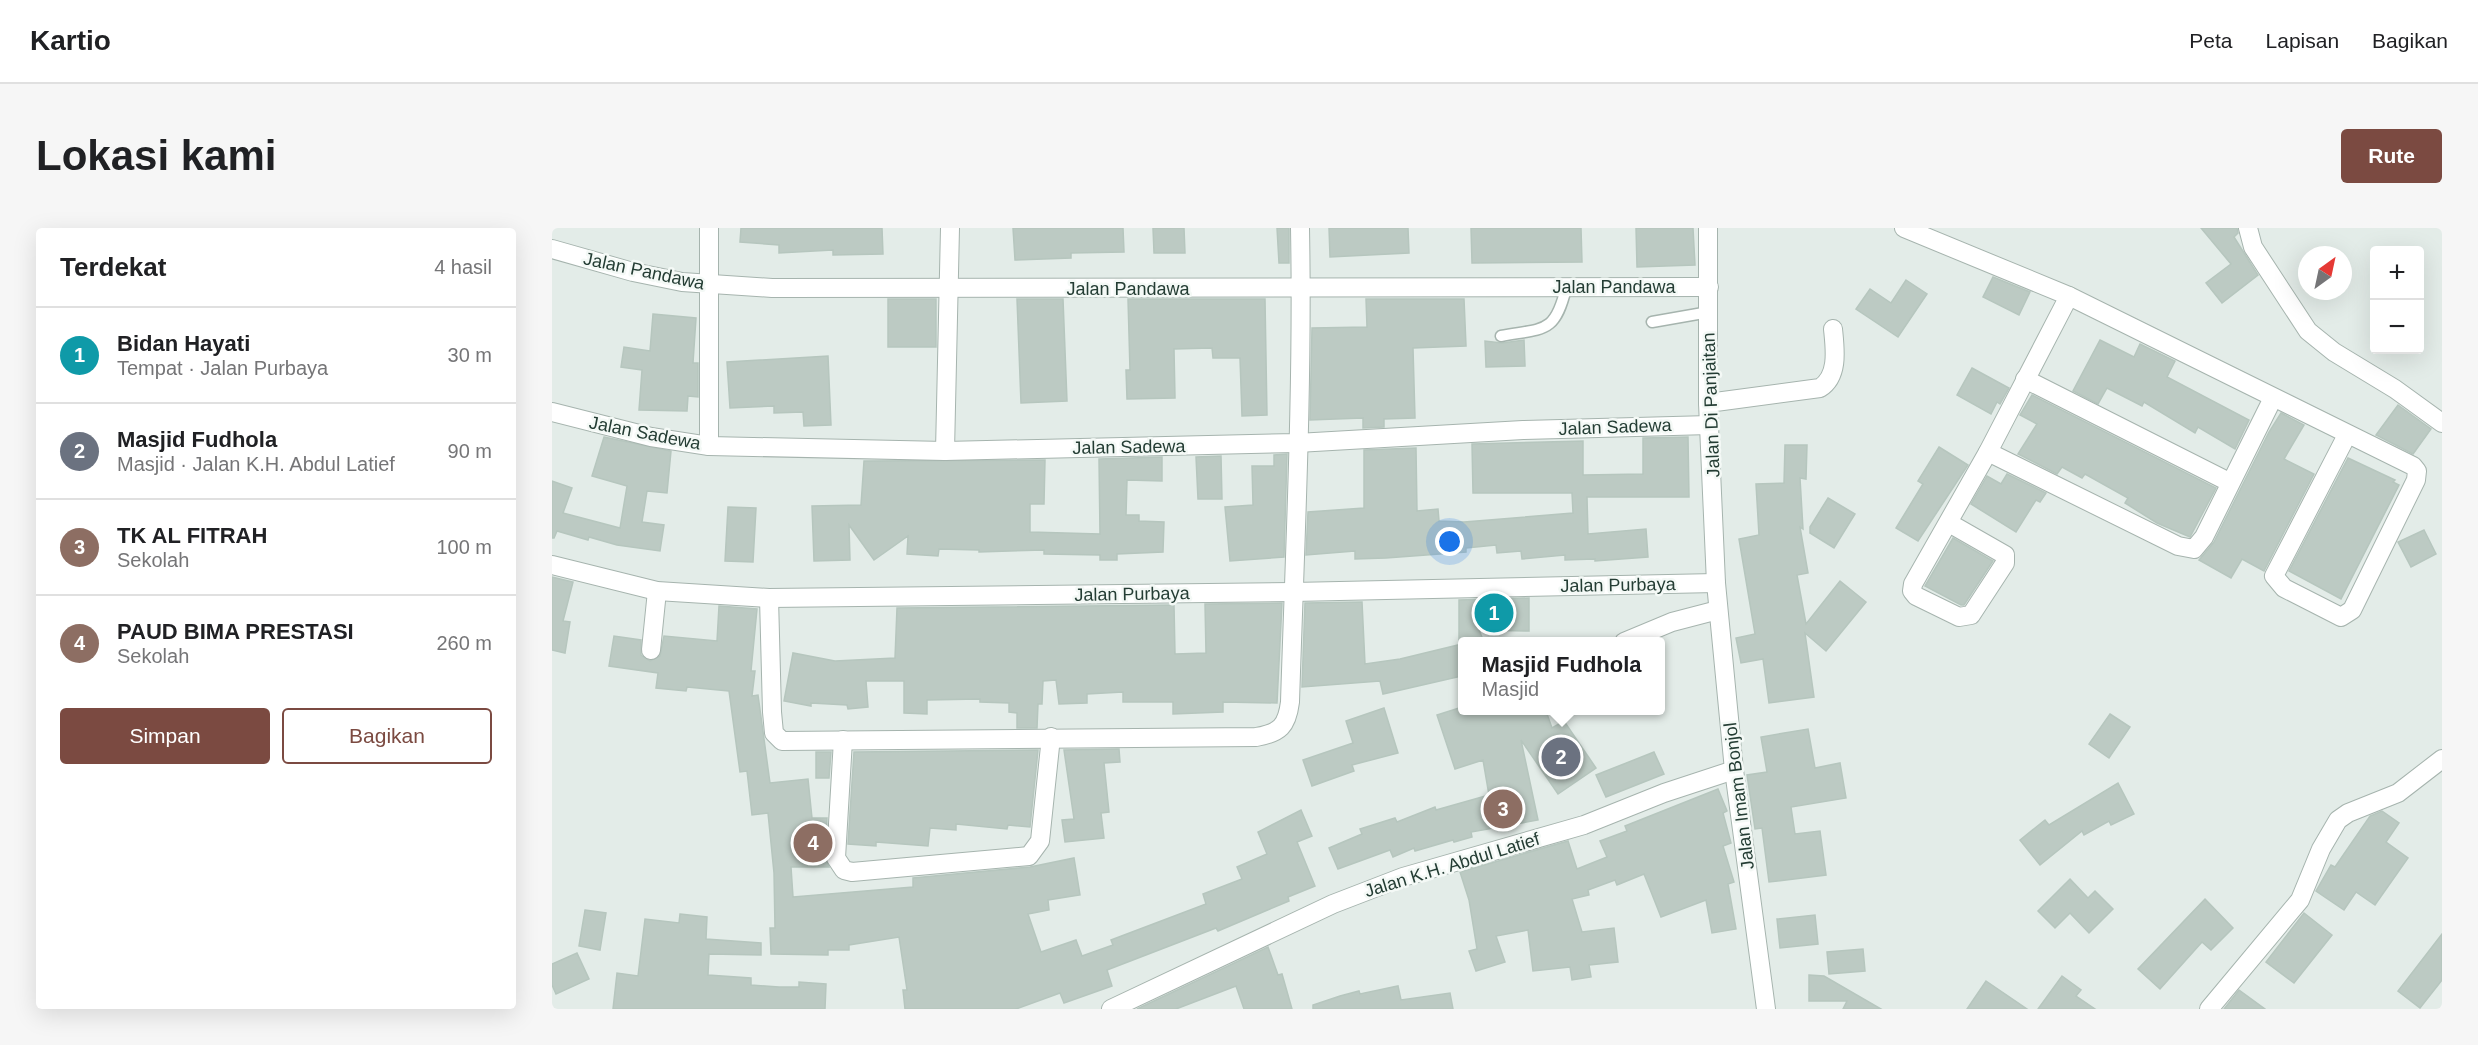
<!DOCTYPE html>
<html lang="id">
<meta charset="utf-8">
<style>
:root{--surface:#fff;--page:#f6f6f6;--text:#202124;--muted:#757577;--line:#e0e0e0;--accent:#7b4a41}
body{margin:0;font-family:Helvetica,sans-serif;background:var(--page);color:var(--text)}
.controls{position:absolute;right:18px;top:18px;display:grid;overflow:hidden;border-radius:6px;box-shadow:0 6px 24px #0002}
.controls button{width:54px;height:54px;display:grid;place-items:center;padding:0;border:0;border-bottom:2px solid var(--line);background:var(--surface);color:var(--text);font:30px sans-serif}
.compass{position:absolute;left:1746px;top:18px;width:54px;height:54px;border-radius:50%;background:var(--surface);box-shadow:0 6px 24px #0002;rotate:33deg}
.you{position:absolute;left:898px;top:314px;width:21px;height:21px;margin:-15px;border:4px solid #fff;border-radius:50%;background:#1a73e8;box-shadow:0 0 0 9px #1a73e833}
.badge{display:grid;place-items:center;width:39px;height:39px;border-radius:50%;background:var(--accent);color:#fff;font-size:20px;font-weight:700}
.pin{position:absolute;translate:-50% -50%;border:3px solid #fff;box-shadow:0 2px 6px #0006}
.popup{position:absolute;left:906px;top:409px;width:207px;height:78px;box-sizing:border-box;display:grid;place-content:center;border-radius:6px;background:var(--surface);filter:drop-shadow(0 2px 4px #0005);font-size:20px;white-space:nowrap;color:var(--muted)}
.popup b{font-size:22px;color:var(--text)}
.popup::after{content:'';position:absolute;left:50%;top:100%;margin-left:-12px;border:12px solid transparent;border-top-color:var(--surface)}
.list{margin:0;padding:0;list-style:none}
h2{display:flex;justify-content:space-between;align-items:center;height:78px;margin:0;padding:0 24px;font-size:26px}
h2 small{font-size:20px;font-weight:400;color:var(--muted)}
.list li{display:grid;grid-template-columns:39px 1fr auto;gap:18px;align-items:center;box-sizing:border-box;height:96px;padding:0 24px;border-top:2px solid var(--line)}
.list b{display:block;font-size:22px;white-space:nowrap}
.list p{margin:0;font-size:20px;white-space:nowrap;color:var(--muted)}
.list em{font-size:20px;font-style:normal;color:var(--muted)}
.actions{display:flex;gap:12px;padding:18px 24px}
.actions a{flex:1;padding:14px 0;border:2px solid var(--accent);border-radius:6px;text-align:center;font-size:21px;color:var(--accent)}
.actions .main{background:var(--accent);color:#fff}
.map{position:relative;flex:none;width:1890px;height:781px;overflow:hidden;border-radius:6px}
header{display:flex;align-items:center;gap:36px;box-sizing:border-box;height:84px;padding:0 30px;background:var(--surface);border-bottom:2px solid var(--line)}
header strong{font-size:28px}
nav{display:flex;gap:33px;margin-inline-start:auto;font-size:21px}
.intro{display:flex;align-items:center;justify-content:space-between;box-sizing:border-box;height:144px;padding:0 36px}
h1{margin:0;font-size:42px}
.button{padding:15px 27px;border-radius:6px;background:var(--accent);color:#fff;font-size:21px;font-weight:700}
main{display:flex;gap:36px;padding:0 36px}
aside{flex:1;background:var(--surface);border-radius:6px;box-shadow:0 6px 24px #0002}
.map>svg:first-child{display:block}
.building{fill:#bccac3;stroke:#b6c6be;stroke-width:1.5}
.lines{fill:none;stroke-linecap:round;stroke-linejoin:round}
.service-casing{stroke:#a6b4ae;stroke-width:13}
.minor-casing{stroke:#a6b4ae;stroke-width:20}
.tertiary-casing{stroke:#a6b4ae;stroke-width:20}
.service{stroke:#fff;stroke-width:10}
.minor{stroke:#fff;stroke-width:18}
.tertiary{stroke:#fff;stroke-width:18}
.labels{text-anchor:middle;stroke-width:5;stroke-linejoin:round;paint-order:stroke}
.street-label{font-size:18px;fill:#243d34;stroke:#f4f9f6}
</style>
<header>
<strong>Kartio</strong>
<nav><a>Peta</a><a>Lapisan</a><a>Bagikan</a></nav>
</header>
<div class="intro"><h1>Lokasi kami</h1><a class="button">Rute</a></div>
<main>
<aside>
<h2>Terdekat<small>4 hasil</small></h2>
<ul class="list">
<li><span class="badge" style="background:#0f9aa8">1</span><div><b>Bidan Hayati</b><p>Tempat · Jalan Purbaya</p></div><em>30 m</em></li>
<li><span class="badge" style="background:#6b7280">2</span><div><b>Masjid Fudhola</b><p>Masjid · Jalan K.H. Abdul Latief</p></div><em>90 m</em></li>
<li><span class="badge" style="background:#8d6e63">3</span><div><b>TK AL FITRAH</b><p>Sekolah</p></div><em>100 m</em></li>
<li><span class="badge" style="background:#8d6e63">4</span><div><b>PAUD BIMA PRESTASI</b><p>Sekolah</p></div><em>260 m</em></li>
</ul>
<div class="actions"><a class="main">Simpan</a><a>Bagikan</a></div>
</aside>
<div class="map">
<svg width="1890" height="781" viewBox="0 0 1890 781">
<rect width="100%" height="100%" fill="#e3ece8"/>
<g class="building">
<polygon points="189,0 330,0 331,26 281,27 281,22 227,25 227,17 188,14"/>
<polygon points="461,0 571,0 572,24 519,25 519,30 463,32"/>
<polygon points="601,0 632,0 633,25 602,25"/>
<polygon points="725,0 737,0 737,35 727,35"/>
<polygon points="777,0 856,0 857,25 778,29"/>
<polygon points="919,0 1029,0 1030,34 920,35"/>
<polygon points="1084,0 1141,0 1143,37 1085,39"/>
<polygon points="1649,0 1685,0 1686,5 1682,9 1706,47 1670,75 1654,55 1679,36"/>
<polygon points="1441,49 1478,64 1467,87 1431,69"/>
<polygon points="1354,52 1375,66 1346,109 1304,81 1318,61 1339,75"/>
<rect x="336" y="71" width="48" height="48"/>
<polygon points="465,71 511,71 515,173 469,175"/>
<polygon points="576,71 713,71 715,187 690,188 688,130 661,130 660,120 622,121 623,170 575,171 574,142 578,142"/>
<polygon points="814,71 912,71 914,118 861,120 863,190 832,191 832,199 811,200 811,190 758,192 760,100 815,99"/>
<polygon points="101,86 144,90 141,135 146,135 146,169 136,168 135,183 87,182 90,142 69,139 72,119 98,123"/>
<polygon points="972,112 973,138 934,139 933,113 950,115"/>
<polygon points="1548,112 1582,129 1588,116 1623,133 1615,149 1697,192 1683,221 1646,199 1643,205 1592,174 1590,178 1555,160 1546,176 1521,163"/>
<polygon points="276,128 279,197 252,198 251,184 222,185 222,178 178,180 175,134"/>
<polygon points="1420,140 1457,160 1448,176 1445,174 1439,186 1405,167"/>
<polygon points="1480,167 1664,260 1638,309 1605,295 1573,275 1576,270 1533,246 1530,250 1510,239 1505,246 1466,226 1485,196 1468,187"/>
<polygon points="1846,177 1879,201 1861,226 1824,207"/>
<polygon points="1729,185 1752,197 1732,231 1762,246 1712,343 1690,331 1679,350 1647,332 1662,314 1717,204"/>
<polygon points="52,209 119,223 115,265 95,263 90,294 112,297 108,323 65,317 37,309 36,312 5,303 2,310 0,310 0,253 20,260 11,285 68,300 75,258 40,248"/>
<polygon points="1136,209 1137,269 1035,269 1036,306 1094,301 1096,329 1043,333 1043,331 1013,332 1013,327 970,331 969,323 945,325 944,317 914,320 914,324 834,330 803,331 803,323 754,327 756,284 812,280 812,222 864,220 865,283 886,281 887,293 912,294 1021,285 1020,265 921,265 920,216 1031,213 1031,247 1091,246 1091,210"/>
<polygon points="1233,217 1255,217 1254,251 1248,250 1251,301 1248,299 1256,345 1245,347 1254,396 1288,353 1314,374 1274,423 1253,405 1262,469 1217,475 1211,431 1189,435 1184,410 1203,406 1187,311 1207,307 1204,256 1232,255"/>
<polygon points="1387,219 1416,237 1366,313 1344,300 1371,256 1366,253"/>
<polygon points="735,226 732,329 678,333 673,279 701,277 700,238 722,238 722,227"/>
<polygon points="669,228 670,271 646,271 644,229"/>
<polygon points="610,229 610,253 575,252 574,287 587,287 587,293 612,294 611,324 565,326 565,332 548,332 548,327 492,326 492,322 427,324 427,322 387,321 386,328 355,326 356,308 322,332 297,297 298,332 262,333 260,278 309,277 312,233 493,232 492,276 478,276 478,304 548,306 547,231"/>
<polygon points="1796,230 1843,252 1841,254 1847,257 1789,371 1737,343"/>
<polygon points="1455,246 1494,265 1488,274 1484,272 1464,304 1419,276 1435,248 1449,256"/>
<polygon points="1276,270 1303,286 1282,320 1258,305 1258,299"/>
<polygon points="176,279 204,280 201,334 173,333"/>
<polygon points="1872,302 1884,326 1859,339 1846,314"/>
<polygon points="1401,310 1441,333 1412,377 1409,377 1373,358"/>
<polygon points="0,349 21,354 11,393 18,394 13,425 0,422"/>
<polygon points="977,370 977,403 927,402 932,414 907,414 907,372"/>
<polygon points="810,374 813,436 848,431 910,416 910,448 831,466 828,453 750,459 753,375"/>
<polygon points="730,375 725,475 671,474 671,484 621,486 621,474 571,474 571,464 535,466 535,475 507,476 504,452 491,453 490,476 486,476 485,500 465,500 465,485 457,484 457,475 428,474 428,471 375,472 375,486 352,485 352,453 314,453 316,479 296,481 295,477 259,475 259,478 232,473 241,425 283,433 343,430 345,380 622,377 623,426 654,425 653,376"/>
<polygon points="167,378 205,381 199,443 203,443 200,468 206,467 218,555 256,551 260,590 275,590 273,629 277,639 239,639 241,669 361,659 361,650 478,639 522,630 528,667 496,672 497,682 476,686 489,724 524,712 530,728 561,717 559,712 654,676 651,666 690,651 685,639 715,626 706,604 749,582 760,608 745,614 763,658 736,669 737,673 666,703 664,700 555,742 560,758 512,775 508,765 464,781 353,781 351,762 355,762 347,709 297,717 297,722 276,722 276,727 219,726 218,700 223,700 222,645 216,585 200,587 195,543 188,544 177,463 135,459 134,463 104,460 106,445 57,438 62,408 89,412 89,427 98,433 108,428 112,408 165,413"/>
<polygon points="910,479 910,483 994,483 1000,500 1012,493 1044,540 1006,566 969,512 986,592 919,604 920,609 902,614 901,612 863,623 862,620 841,629 838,622 786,641 777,620 810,606 808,601 843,590 845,594 883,579 884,582 937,567 931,532 903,541 885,487"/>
<polygon points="832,480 846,525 800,537 802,543 760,558 751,532 801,515 794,493"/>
<polygon points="1558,486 1578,499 1557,530 1537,516"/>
<polygon points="1256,501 1263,540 1288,535 1294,570 1239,579 1243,606 1268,603 1274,647 1217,654 1210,600 1203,601 1195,547 1215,544 1209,509"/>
<polygon points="567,521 568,534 552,535 557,584 549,585 552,610 513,614 510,592 522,591 512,522"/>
<polygon points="486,522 478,599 456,597 455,601 404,596 404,602 378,600 376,618 324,614 324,618 296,616 302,524"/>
<polygon points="264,524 279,524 277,550 264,550"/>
<polygon points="1102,524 1112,546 1054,569 1044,547"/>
<polygon points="1566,555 1582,586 1559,597 1557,593 1532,607 1530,603 1488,637 1468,612 1493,592 1497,597"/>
<polygon points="1166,561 1175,583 1171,585 1179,615 1171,618 1182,654 1176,656 1184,701 1160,705 1154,672 1109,689 1092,646 1065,657 1063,652 1036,662 1037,667 1020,671 1030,704 1062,700 1066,734 1037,737 1039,749 1020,752 1018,739 981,743 976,702 944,708 953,734 924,743 917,723 925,721 917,672 908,644 1016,613 1025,641 1055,629 1048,613 1075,603 1073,598"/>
<polygon points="1830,583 1847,595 1834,614 1856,630 1823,677 1804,664 1792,682 1764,663 1779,637 1783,639 1818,588"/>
<polygon points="1518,651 1536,670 1543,663 1561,681 1537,705 1518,685 1503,700 1486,683"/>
<polygon points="1653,671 1681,700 1659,722 1650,714 1608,761 1586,741"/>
<polygon points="33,682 54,685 48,722 27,718"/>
<polygon points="1752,685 1780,707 1742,755 1714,734"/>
<polygon points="128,686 155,689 154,711 209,715 209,727 157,726 156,747 199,750 199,757 227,759 247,759 247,754 274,756 273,781 61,781 65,745 86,748 93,691 127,695"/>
<polygon points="1263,687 1266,716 1228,720 1225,691"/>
<polygon points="1890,706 1890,752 1868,780 1846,763"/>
<polygon points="716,719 726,747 730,746 740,781 692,781 684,758 624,781 585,781"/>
<polygon points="1311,721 1313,743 1277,746 1275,724"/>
<polygon points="25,725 37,751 4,766 0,757 0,736"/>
<polygon points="1257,747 1272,748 1329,781 1291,781 1295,773 1257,773"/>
<polygon points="1510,748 1529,762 1524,768 1543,781 1486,781"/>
<polygon points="1434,753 1475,781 1415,781"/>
<polygon points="846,758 849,772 898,765 901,781 761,781 761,777 788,768 807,763 808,766"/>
<polygon points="1687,762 1713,781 1672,781"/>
</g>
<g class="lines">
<g class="service-casing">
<g id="service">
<polyline points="1100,94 1157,84"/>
<path d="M949,108C992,100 1003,106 1014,60"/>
</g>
</g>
<g class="minor-casing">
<g id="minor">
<polyline points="1352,0 1517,68 1861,238 1865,243 1864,252 1800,382 1789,389 1732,360 1722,348 1795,207"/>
<polyline points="1696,0 1701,19 1756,103 1782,124 1843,161 1890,195"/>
<polyline points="0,21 81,44 130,54 220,60 1157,59"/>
<polyline points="1473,151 1677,254"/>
<path d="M1156,175L1268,160C1287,148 1283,121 1281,101"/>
<polyline points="0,184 99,209 157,218 393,223 745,215 971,202 1158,197"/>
<polyline points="157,218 157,0"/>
<polyline points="393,223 398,0"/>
<polyline points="1436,224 1626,318 1642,321 1652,309 1721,170"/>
<polyline points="1397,295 1453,327 1453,335 1419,387 1407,389 1364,368 1360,363 1361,356 1436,224 1517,68"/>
<polyline points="0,337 105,363 217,370 741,364 1164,355"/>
<path d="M217,370L220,484L222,505L230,513L704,509C728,505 735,498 738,474C743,316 751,158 748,0"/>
<polyline points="1072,414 1120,394 1166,382"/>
<polyline points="99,422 105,363"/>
<polyline points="291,512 284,630 292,642 300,644 477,628 488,613 499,509"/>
<polyline points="559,781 781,676 851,649 1032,597 1112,565 1182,542"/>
<polyline points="1657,781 1748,672 1769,621 1786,592 1796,585 1846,565 1890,531"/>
</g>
</g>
<g class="tertiary-casing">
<polyline id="tertiary" points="1156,0 1156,175 1164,355 1182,542 1214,781"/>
</g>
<use href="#service" class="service"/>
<use href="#minor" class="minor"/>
<use href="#tertiary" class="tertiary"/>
</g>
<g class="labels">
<g class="street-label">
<text transform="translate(92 43) rotate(12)" y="6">Jalan Pandawa</text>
<text x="1062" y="65">Jalan Pandawa</text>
<text x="576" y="67">Jalan Pandawa</text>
<text transform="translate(1159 177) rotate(-92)" y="6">Jalan Di Panjaitan</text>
<text transform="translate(1063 199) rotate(-2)" y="6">Jalan Sadewa</text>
<text transform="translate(93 205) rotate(11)" y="6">Jalan Sadewa</text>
<text transform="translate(577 219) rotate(-1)" y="6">Jalan Sadewa</text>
<text transform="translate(1066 357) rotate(-1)" y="6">Jalan Purbaya</text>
<text transform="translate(580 366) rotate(-1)" y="6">Jalan Purbaya</text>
<text transform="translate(1187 568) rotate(-97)" y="6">Jalan Imam Bonjol</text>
<text transform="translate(900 637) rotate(-17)" y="6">Jalan K.H. Abdul Latief</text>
</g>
</g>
</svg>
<div class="controls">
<button>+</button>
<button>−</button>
</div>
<svg class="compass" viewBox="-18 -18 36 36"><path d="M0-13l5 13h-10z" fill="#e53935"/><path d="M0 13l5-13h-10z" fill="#757577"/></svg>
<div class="you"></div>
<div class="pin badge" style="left:942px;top:385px;background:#0f9aa8">1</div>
<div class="pin badge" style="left:1009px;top:529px;background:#6b7280">2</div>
<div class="popup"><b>Masjid Fudhola</b>Masjid</div>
<div class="pin badge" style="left:951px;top:581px;background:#8d6e63">3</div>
<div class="pin badge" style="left:261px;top:615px;background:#8d6e63">4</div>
</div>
</main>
